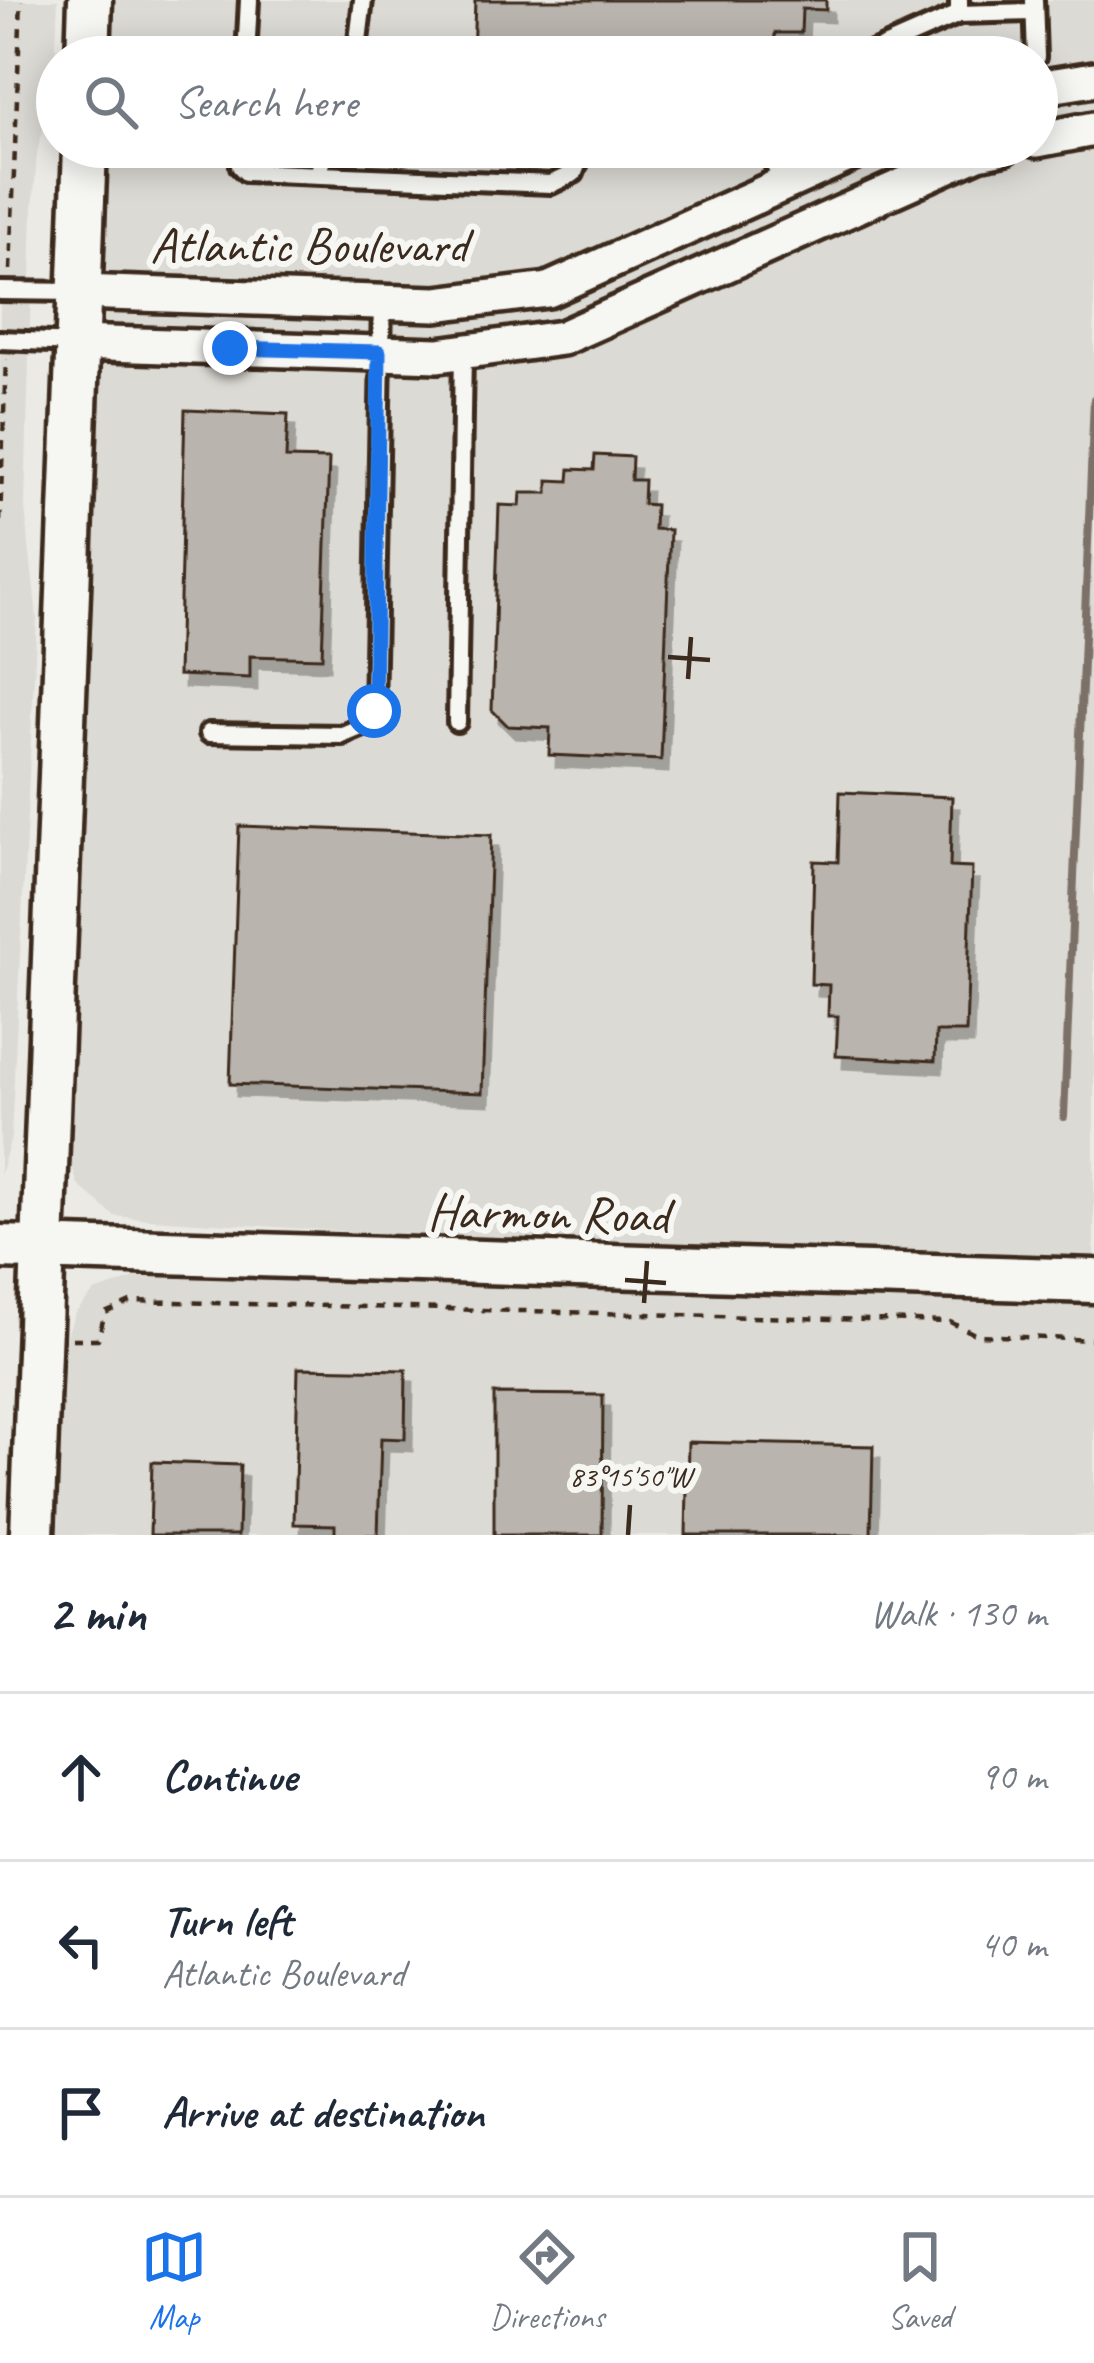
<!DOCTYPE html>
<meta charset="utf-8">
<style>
:root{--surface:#fff;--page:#f2f2f3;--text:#1f2937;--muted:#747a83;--line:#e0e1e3;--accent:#1a73e8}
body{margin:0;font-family:Caveat,sans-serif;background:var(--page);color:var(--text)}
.stop{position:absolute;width:36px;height:36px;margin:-27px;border:9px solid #1a73e8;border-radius:50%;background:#fff}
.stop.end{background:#1a73e8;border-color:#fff;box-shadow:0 3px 12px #0008}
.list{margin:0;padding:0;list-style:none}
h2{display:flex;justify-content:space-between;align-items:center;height:156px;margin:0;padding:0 48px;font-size:51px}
h2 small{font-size:39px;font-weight:400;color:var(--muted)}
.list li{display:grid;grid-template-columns:78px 1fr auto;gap:36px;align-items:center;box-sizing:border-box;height:168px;padding:0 48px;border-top:3px solid var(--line)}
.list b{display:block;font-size:45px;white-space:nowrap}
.list p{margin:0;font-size:39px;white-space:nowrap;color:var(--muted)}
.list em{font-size:39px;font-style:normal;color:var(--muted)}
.icon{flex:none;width:66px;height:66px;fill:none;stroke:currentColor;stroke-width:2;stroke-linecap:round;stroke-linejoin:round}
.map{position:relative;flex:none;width:1094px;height:1535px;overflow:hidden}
.search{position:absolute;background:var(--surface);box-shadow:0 6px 30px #0003;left:36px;right:36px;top:36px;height:132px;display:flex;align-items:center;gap:30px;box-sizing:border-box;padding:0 42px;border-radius:66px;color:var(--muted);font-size:45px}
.sheet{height:660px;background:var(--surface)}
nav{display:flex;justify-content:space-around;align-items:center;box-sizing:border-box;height:168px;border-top:3px solid var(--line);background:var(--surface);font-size:33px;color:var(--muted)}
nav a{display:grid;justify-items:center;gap:6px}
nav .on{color:var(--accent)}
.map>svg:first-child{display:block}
.built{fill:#dcdad4}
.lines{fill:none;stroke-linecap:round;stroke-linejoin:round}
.stream{stroke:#7c7167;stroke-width:8}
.building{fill:#bab4ae;stroke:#3b2a1e;stroke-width:3;filter:url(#shadow)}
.service-casing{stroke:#3b2a1e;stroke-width:26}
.minor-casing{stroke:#3b2a1e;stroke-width:42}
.tertiary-casing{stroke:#3b2a1e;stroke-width:51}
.path{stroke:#3b2a1e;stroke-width:4.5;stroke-dasharray:9 9;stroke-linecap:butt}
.service{stroke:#f6f6f2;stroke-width:16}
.minor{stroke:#f6f6f2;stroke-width:33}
.tertiary{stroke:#f6f6f2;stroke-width:42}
.route{stroke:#1a73e8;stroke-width:15}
.ticks{fill:none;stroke:#3b2a1e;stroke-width:4.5}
.labels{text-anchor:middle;stroke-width:12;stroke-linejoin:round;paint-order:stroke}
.street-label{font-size:51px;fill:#3b2a1e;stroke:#f6f6f2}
.ticks-label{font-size:30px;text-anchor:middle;fill:#3b2a1e;stroke:#f6f6f2;stroke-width:12;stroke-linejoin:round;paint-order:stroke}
</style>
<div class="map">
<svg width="1094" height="1535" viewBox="0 0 1094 1535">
<defs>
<filter id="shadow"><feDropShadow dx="7" dy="12" stdDeviation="0" flood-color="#0004"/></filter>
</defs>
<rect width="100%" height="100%" fill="#ebeae5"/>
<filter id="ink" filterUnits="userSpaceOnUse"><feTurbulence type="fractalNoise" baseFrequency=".00833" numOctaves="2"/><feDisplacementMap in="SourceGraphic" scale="24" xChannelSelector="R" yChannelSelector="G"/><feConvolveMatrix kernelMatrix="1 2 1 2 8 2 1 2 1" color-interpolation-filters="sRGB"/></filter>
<g filter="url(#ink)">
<g class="built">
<polygon points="0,0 58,0 54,85 37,153 33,208 25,508 37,617 11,1137 0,1175"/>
<polygon points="106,0 1094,0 1094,1259 540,1244 135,1218 114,1216 78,1185 71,1163 71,1105 98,147 1037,147 1037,57 103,57"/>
<polygon points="358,1279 1094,1303 1094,1535 53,1535 65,1340 75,1313 94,1292 135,1278"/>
</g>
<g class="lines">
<polyline class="stream" points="1064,1117 1094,399"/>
</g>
<g class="building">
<polygon points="475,0 826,0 826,10 802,9 801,33 775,33 774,57 473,57"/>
<polygon points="185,410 288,414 286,458 329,459 322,658 250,656 250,678 178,675"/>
<polygon points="595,455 632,457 631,480 644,480 643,504 655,505 654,529 670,530 661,760 549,755 550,728 508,726 492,710 499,505 520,506 521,493 548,493 548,480 569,481 570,469 594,470"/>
<polygon points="840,792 952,797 950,867 972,868 966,1032 936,1032 935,1061 836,1056 838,1016 828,1016 829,985 811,984 814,861 838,862"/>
<polygon points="239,826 491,835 482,1093 230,1084"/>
<polygon points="298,1368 406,1370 405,1439 381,1438 378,1535 335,1535 335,1525 294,1524"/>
<polygon points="494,1394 603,1395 602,1535 494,1535"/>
<polygon points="688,1442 873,1446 871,1535 686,1535"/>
<polygon points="152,1462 240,1465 238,1535 150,1535"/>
</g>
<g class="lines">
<g class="service-casing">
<g id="service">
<polyline points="1034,0 1036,57"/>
<polyline points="959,14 1033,12"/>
<polyline points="246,57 249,0"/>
<polyline points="356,57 363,0"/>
<polyline points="861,57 959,14 959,0"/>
<polyline points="1037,86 1046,139"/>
<polyline points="240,147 240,166 246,172 551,184 574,173 584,147"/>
<polyline points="767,147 783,184"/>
<polyline points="319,174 324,147"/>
<polyline points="0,291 78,292"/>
<polyline points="0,340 77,343"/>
<polyline points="457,722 463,352"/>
<polyline points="209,733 342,735 361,727 374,711 382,302"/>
</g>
</g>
<g class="minor-casing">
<g id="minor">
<polyline points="1037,88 1094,79"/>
<polyline points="1037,140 1094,129"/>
<polyline points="79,292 436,304 548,290 866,147"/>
<polyline points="77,343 438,355 562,338 978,152 1003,147"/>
</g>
</g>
<g class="tertiary-casing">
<g id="tertiary">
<polyline points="88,57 90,0"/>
<polyline points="0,1247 1094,1281"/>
<polyline points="32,1535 85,147"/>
</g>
</g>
<g class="path">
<polyline points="10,270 21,0"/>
<polyline points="0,521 6,359"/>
<polyline points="72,1339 98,1339 105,1313 133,1301 950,1322 977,1335 1094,1340"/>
</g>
<use href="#service" class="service"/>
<use href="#minor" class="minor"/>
<use href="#tertiary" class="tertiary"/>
</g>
</g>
<g class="lines" filter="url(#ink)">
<polyline class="route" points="230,348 379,352 374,711"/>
</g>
<path class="ticks" d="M668,657L710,660M688,679L691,637M625,1280L666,1283M644,1303L647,1261M628,1535L630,1505"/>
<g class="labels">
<g class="street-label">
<text x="309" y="262">Atlantic Boulevard</text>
<text transform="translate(548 1212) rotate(1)" y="18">Harmon Road</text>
</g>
</g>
<g class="ticks-label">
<text x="630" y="1486">83°15'50"W</text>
</g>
</svg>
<div class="stop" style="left:374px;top:711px"></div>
<div class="stop end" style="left:230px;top:348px"></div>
<div class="search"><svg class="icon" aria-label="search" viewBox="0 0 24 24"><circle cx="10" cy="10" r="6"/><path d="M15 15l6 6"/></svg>Search here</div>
</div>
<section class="sheet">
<h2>2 min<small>Walk · 130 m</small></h2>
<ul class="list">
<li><svg class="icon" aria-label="ahead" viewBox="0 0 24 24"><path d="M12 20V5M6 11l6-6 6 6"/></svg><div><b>Continue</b></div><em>90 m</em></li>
<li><svg class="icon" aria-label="left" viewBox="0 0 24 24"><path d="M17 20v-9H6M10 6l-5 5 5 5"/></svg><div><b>Turn left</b><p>Atlantic Boulevard</p></div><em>40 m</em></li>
<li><svg class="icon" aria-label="arrive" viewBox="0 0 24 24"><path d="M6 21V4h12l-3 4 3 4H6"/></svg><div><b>Arrive at destination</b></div></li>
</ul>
</section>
<nav>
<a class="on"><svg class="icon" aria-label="map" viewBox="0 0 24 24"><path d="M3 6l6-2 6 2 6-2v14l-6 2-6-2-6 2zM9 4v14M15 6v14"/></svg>Map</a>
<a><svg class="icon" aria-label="directions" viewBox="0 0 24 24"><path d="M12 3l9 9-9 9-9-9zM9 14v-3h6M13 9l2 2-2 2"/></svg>Directions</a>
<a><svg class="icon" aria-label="saved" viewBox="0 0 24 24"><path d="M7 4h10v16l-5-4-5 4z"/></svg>Saved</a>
</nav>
